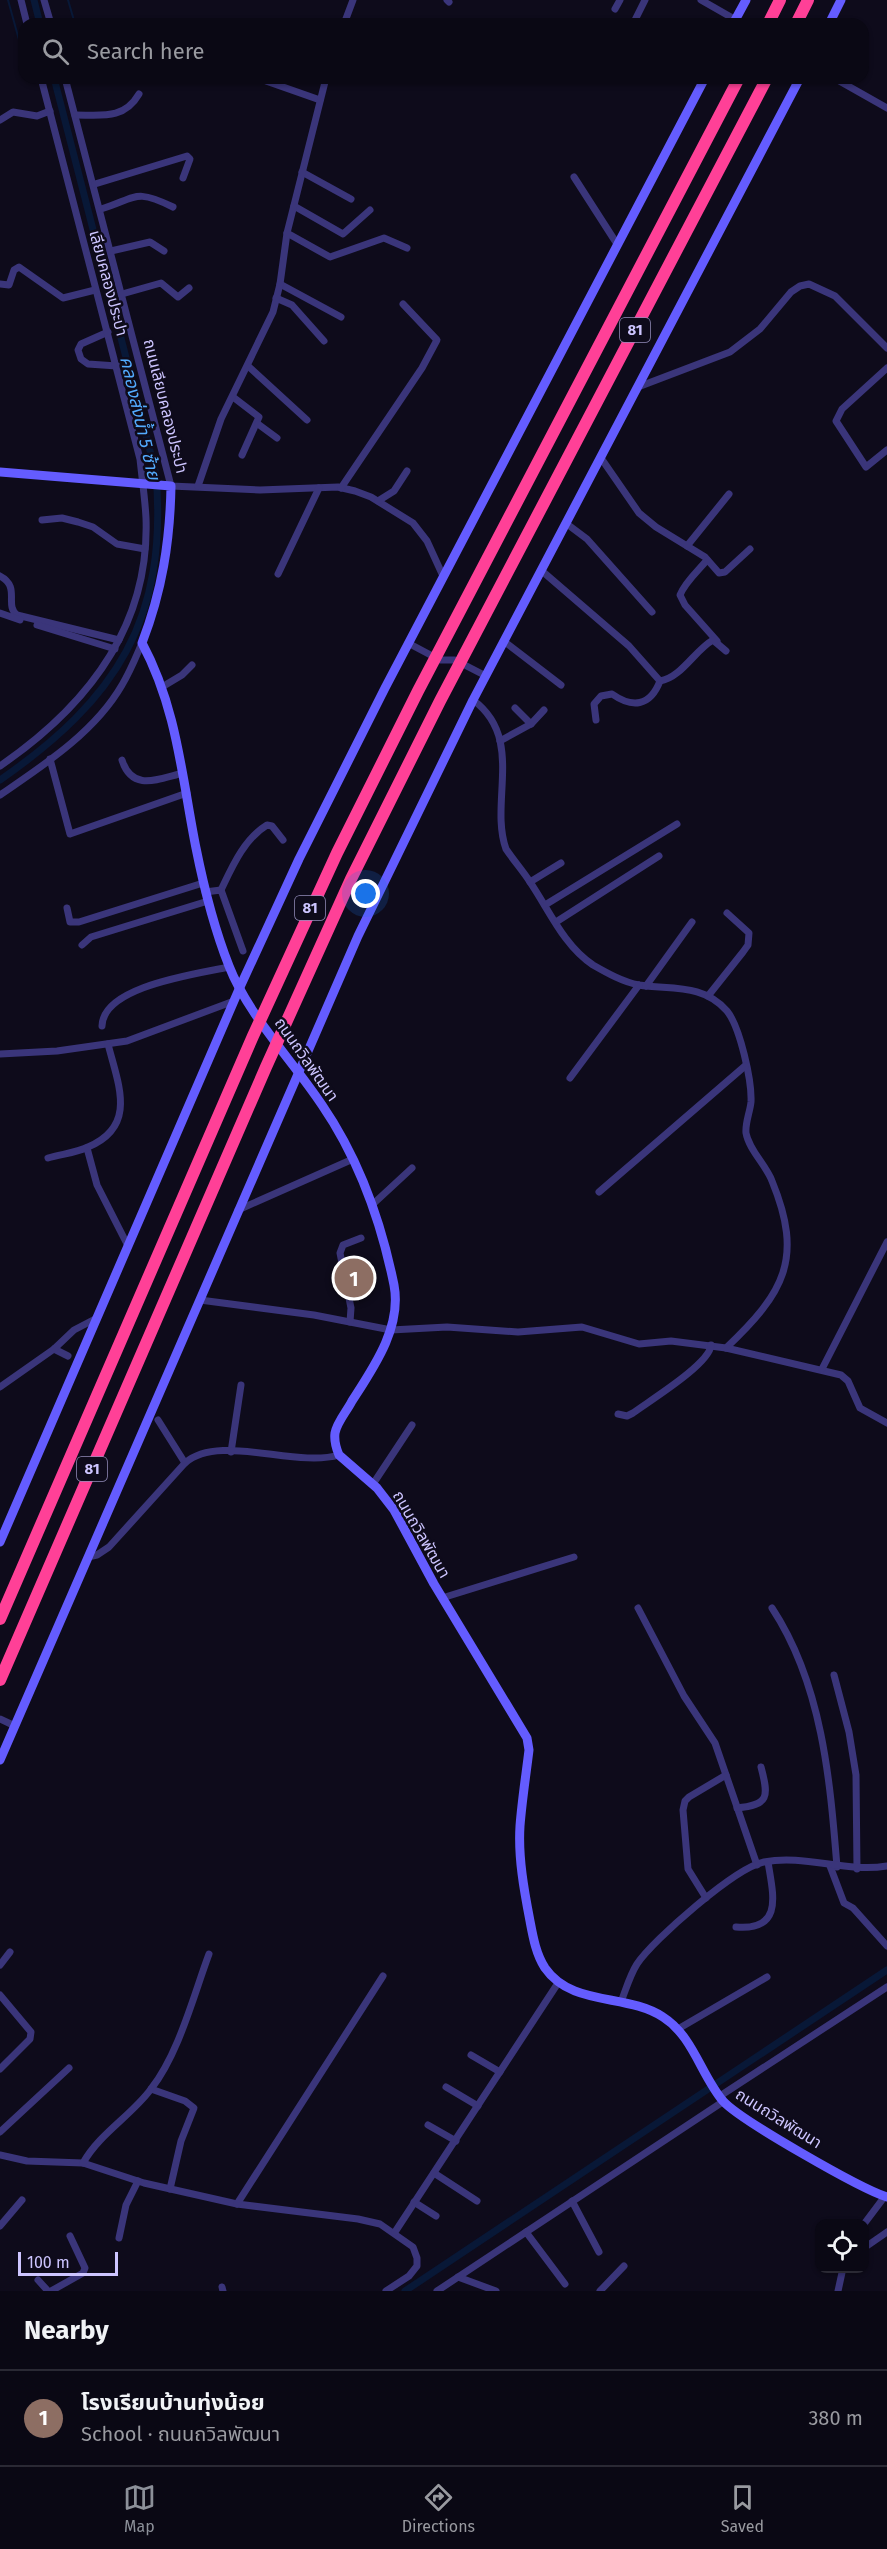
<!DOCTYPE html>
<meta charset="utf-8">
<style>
:root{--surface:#0a0814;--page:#13111d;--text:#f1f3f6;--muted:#999aa0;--line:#2a2934;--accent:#8c9099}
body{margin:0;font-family:"Fira Sans","Noto Sans Thai",sans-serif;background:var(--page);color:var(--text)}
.controls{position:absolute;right:18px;bottom:18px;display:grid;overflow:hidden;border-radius:12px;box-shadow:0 2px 4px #0004}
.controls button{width:54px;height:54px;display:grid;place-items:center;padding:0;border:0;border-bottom:2px solid var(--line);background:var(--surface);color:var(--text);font:30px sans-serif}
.scale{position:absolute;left:18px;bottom:15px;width:100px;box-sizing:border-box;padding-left:6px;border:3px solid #cdc5ff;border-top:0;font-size:16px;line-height:21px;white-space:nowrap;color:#cdc5ff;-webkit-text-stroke:4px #0e0b1b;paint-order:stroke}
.you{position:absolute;left:366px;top:894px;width:21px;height:21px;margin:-15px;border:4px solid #fff;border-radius:50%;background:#1a73e8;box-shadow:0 0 0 9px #1a73e833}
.badge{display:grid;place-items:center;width:39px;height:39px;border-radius:50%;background:var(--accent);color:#fff;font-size:20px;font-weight:700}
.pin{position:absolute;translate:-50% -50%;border:3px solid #fff;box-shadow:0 2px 6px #0006}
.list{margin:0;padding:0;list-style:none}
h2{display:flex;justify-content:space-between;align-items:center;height:78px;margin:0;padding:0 24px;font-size:26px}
h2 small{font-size:20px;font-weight:400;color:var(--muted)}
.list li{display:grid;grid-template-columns:39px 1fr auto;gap:18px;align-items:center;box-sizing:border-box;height:96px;padding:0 24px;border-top:2px solid var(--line)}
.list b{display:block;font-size:22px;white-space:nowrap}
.list p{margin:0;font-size:20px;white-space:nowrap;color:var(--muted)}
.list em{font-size:20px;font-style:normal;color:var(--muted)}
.icon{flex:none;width:33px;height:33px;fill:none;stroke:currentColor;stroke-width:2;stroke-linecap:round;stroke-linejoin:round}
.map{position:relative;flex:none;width:887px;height:2291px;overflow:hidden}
.search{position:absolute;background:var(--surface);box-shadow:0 2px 4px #0004;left:18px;right:18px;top:18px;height:66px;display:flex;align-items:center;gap:15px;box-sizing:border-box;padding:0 21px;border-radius:18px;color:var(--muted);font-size:22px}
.sheet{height:174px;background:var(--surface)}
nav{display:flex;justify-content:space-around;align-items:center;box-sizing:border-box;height:84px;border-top:2px solid var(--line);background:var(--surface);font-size:16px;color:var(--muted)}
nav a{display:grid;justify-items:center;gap:3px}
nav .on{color:var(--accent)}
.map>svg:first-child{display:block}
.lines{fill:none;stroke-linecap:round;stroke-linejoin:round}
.stream{stroke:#081837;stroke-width:2}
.canal{stroke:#081837;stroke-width:7}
.street{stroke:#3a357a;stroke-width:7}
.secondary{stroke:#645cff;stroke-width:9}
.highway{stroke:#ff4097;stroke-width:12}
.labels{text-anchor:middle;stroke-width:5;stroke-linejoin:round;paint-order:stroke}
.shield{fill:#0e0b1b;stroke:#948dbb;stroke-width:1.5}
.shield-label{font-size:15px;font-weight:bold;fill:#cdc5ff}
.street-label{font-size:16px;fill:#cdc5ff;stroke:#0e0b1b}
.water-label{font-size:18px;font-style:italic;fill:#53abff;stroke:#0e0b1b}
</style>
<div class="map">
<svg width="887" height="2291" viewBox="0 0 887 2291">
<rect width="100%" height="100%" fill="#0e0b1b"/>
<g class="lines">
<g class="stream">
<polyline points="8,0 24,58"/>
<polyline points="68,0 75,24"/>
</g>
<g class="canal">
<polyline points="34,0 40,24"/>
<path d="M0,780C117,699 168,619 156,474L54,78"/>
<polyline points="405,2291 887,1970"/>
</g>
<g class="street">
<polyline points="21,0 27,24"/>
<polyline points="44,0 51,24"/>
<polyline points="447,0 449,2"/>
<polyline points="701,0 743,24"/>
<polyline points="615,9 620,0"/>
<polyline points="344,24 353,0"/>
<polyline points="633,24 645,0"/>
<polyline points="65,78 171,486 260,490 338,487 355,491 371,497 413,523 427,541 443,576"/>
<polyline points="834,78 887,108"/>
<polyline points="266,81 320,100"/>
<path d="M75,115C101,115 124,120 139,94"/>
<polyline points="0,120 13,112 37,116 50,111"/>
<polyline points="302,172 351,199"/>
<polyline points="574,177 617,244"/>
<polyline points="95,184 187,156 190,159 183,178"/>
<polyline points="294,206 343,234 370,210"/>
<path d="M101,209C137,198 134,188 173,207"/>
<polyline points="287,233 330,257 384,238 407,248"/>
<polyline points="111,251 150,242 164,251"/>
<polyline points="0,284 9,285 14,270 19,267 63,298 95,290"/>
<polyline points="280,284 341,317"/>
<polyline points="122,294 161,283 178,297 189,288"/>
<polyline points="276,298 292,305 324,341"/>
<polyline points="108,332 81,344 78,350 81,359 88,364 117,366"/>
<polyline points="248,366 307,420"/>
<polyline points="887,368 842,409 836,421 866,467 887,450"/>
<polyline points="638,387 730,352 760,329 791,292 800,286 809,284 835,296 887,348"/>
<polyline points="233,397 259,417 242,455"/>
<polyline points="258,424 277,438"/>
<polyline points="601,458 639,513 656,527 705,557 719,573 725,572 750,549"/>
<polyline points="198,486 221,419 273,312 280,284 287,233 326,78"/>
<polyline points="341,488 422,368 437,340 403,304"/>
<polyline points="378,501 394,491 407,471"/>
<polyline points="42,520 62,518 78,522 93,527 117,544 145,549"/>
<polyline points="567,524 587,539 652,612"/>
<polyline points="687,546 729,494"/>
<path d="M707,560C698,571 685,582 680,595L685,605L717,641"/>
<path d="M542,571L629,646L660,681C650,707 632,708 612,694L601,696L594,704L596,720"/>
<polyline points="278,574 319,488"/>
<path d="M0,576C21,587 4,605 17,615L119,640"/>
<polyline points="0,613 20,620"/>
<polyline points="37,625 115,649"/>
<polyline points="505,642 561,685"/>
<polyline points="408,643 440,660 455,660 486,676"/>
<path d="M660,681C681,678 695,650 713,640L726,651"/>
<polyline points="162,687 182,675 192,665"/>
<path d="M473,700C525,738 489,802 506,849C514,861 523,871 530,882C549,910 564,946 593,965C607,973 623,982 639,985C670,990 703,983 727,1011C740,1027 752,1081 751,1102C750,1112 745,1123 746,1133C749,1150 766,1165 772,1181C804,1259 784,1293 726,1348"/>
<polyline points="515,708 531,724"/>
<polyline points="500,741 531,724 544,710"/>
<polyline points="50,759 70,834 187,793"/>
<path d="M122,760C132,792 158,779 183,773"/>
<path d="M0,766C86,707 150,628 146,518C145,498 142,479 140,459L41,78"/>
<path d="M0,795C44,765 95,732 122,685C130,672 136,657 142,643"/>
<polyline points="530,882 561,863"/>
<path d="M221,890C232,867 244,839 267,825L272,826L283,840"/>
<polyline points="205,892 221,890 243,951"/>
<polyline points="545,905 677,824"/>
<polyline points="67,908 70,922 79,922 203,883"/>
<polyline points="556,922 659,856"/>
<polyline points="82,945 91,937 208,901"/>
<polyline points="646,986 692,922"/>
<polyline points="708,996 743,952 748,945 749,933 727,913"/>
<path d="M102,1026C103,986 197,974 229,967"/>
<polyline points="0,1054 57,1051 127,1041 234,1001"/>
<polyline points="570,1078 639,985"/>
<polyline points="87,1148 97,1185 128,1246"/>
<path d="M48,1158C61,1154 76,1153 88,1147C138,1126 118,1084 108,1044"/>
<polyline points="599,1192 745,1066"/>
<polyline points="372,1205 412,1168"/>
<polyline points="238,1210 353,1159"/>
<polyline points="200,1300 314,1315 391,1330 447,1327 518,1332 582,1327 639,1344 671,1341 726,1348 841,1375 848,1381 860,1408 887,1423"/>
<polyline points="350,1322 351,1308 340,1253 343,1245 361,1238"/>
<polyline points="54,1349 68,1356"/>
<polyline points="822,1369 887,1242"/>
<polyline points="0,1387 54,1349 74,1330 97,1318"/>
<path d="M618,1414L627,1416L633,1413C649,1401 710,1364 711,1345"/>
<polyline points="158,1420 185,1463"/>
<polyline points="231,1452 241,1385"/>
<polyline points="373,1484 412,1425"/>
<path d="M88,1557L97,1555L109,1547L185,1463C219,1433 295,1468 339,1455"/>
<polyline points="442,1598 574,1557"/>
<polyline points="638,1608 684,1696 715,1743 757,1865"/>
<path d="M772,1608C822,1684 830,1779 837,1867"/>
<polyline points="834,1675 849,1732 856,1775 857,1869"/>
<polyline points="0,1719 15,1726"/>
<path d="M737,1808C769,1805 769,1797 761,1767"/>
<polyline points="830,1866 844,1903 853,1908 887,1946"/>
<polyline points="706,1898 688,1869 683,1810 685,1801 689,1797 726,1775"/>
<path d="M736,1927C784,1931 773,1894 768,1862"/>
<polyline points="0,1965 10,1952"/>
<polyline points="0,1995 31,2032 30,2039 0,2069"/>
<path d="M621,2002C626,1989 630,1975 637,1964C654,1939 735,1868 764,1862C805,1854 846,1873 887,1866"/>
<polyline points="678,2029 767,1977"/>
<polyline points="471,2055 500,2072"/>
<polyline points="446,2087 478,2106"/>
<polyline points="151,2089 185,2101 194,2108 181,2141 170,2189"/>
<polyline points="720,2096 887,1987"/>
<polyline points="428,2125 456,2141"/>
<polyline points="0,2132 69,2068"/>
<polyline points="0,2155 27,2161 83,2163 144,2183 237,2204 358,2219 380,2224 413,2247 417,2258 417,2266 409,2276 386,2291"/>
<path d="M83,2163C100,2133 131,2116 151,2089C179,2053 193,1997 209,1954"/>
<polyline points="434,2173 477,2201"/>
<polyline points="572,2201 599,2252"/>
<polyline points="414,2202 436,2216"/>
<polyline points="237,2204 383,1976"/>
<polyline points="864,2224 885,2196"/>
<polyline points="0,2226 22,2200"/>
<polyline points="395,2232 558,1983"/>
<polyline points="526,2232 565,2284"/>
<polyline points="119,2238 126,2205 138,2181"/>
<polyline points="864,2248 887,2232"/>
<polyline points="458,2277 496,2291"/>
<polyline points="38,2280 48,2291"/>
<polyline points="222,2287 223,2291"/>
<polyline points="51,2291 83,2273 85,2268 70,2236"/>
<polyline points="437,2291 724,2101"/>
<polyline points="600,2291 624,2266"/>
<polyline points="838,2291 843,2268"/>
</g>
<g class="secondary">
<polyline points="733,24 746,0"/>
<polyline points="829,24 841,0"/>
<path d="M0,472L171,486C170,542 162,591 142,643C177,708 182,778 196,848C204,888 214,928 229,966C248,1015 293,1061 322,1105C359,1159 381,1221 394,1285C402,1327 374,1367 352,1401C347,1411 337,1422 335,1433C334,1441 336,1448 339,1455L377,1488L394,1510L434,1584L527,1738L529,1750C526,1775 522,1800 520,1826C518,1857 524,1890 530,1921C533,1937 536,1954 545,1968C572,2007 627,1993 663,2017C693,2036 701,2075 723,2101C740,2120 861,2189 887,2197"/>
<polyline points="0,1542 240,987 299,859 385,688 705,78"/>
<polyline points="0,1760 358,936 473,700 800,78"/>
</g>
<g class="highway">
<polyline points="768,24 780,0"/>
<polyline points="796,24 808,0"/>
<polyline points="0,1619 253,1036 337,853 418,691 739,78"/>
<polyline points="0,1680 266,1067 351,879 440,701 767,78"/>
</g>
</g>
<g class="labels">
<g class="shield">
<rect x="620" y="318" width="30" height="24" rx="4.5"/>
<rect x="295" y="896" width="30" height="24" rx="4.5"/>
<rect x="77" y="1457" width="30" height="24" rx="4.5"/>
</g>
<g class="shield-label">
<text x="635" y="335">81</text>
<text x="310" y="913">81</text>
<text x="92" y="1474">81</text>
</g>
<g class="street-label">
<text transform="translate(109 283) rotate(75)" y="6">เลียบคลองประปา</text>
<text transform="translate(166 406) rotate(76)" y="6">ถนนเลียบคลองประปา</text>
<text transform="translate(307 1059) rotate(55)" y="6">ถนนถวิลพัฒนา</text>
<text transform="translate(422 1534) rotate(60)" y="6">ถนนถวิลพัฒนา</text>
<text transform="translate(779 2118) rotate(32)" y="6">ถนนถวิลพัฒนา</text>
</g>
<g class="water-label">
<text transform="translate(140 418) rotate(77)" y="6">คลองส่งน้ำ 5 ซ้าย</text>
</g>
</g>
</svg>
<div class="controls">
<button><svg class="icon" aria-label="locate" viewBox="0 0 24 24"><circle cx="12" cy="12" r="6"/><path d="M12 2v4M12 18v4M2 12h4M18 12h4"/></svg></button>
</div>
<div class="scale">100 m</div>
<div class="you"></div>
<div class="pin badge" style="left:354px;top:1278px;background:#8d6e63">1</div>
<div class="search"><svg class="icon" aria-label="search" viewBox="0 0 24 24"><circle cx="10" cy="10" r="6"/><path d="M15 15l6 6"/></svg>Search here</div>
</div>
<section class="sheet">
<h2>Nearby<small></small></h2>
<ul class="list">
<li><span class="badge" style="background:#8d6e63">1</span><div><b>โรงเรียนบ้านทุ่งน้อย</b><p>School · ถนนถวิลพัฒนา</p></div><em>380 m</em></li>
</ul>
</section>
<nav>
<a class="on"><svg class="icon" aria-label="map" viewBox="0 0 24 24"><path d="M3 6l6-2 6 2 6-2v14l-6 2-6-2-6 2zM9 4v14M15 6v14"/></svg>Map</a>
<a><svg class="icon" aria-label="directions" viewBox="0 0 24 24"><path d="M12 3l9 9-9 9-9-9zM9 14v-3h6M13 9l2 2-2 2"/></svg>Directions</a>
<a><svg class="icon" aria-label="saved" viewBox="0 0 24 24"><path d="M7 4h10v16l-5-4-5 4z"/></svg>Saved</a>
</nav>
